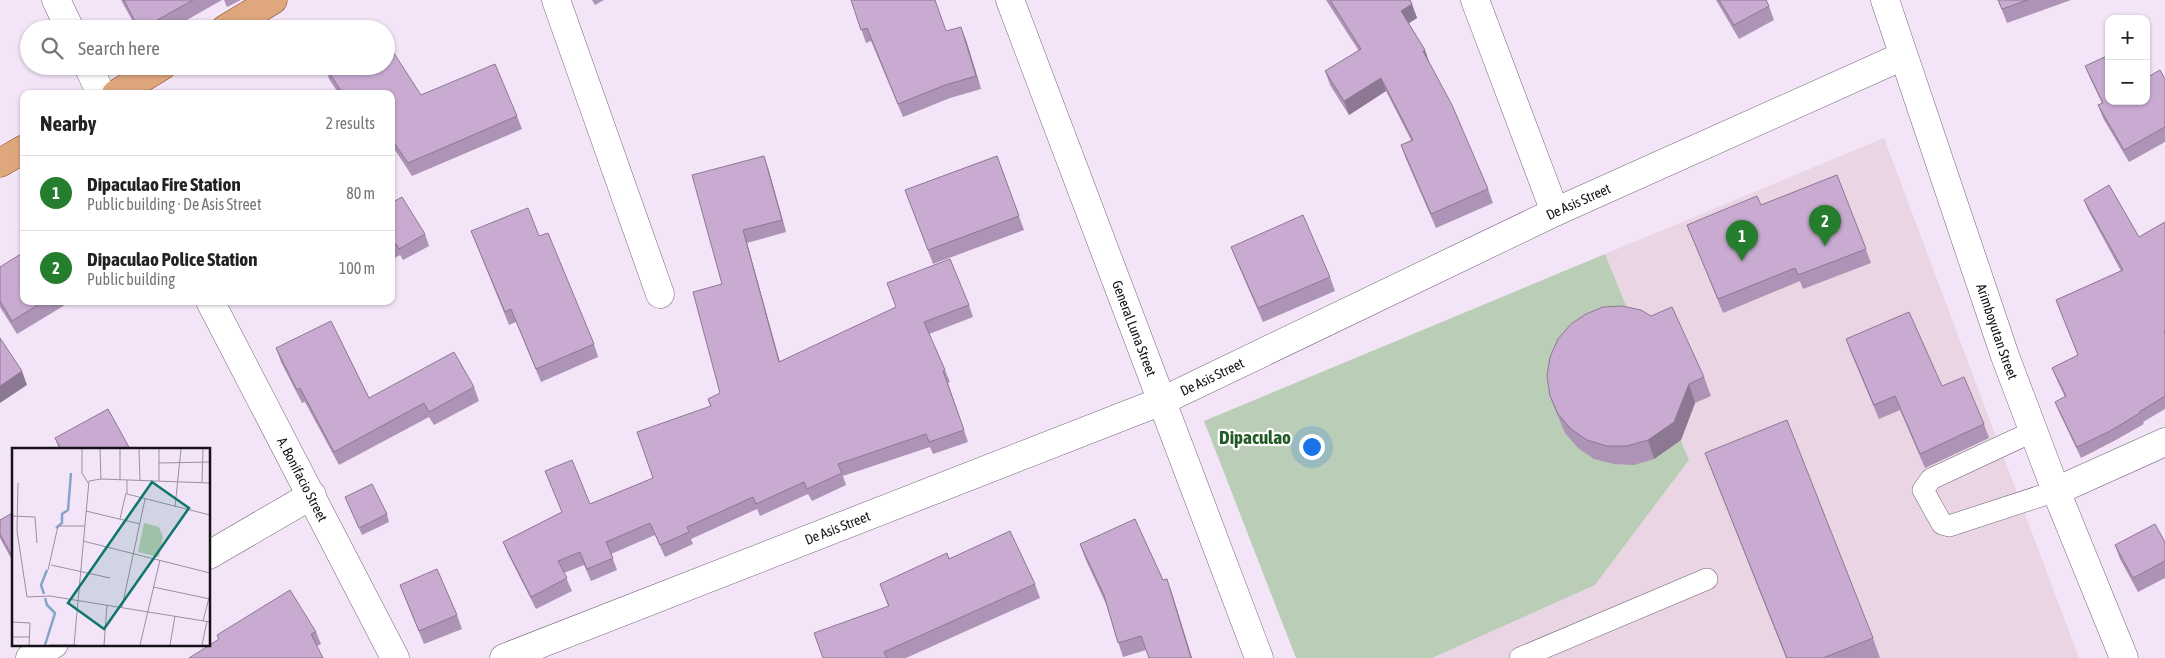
<!DOCTYPE html>
<meta charset="utf-8">
<style>
:root{--surface:#fff;--page:#f6f6f6;--text:#222;--muted:#767676;--line:#e0e0e0;--accent:#257e2e}
body{margin:0;font-family:"Asap Condensed",sans-serif;background:var(--page);color:var(--text)}
.controls{position:absolute;right:15px;top:15px;display:grid;overflow:hidden;border-radius:10px;box-shadow:0 1px 4px #0004}
.controls button{width:45px;height:45px;display:grid;place-items:center;padding:0;border:0;border-bottom:1px solid var(--line);background:var(--surface);color:var(--text);font:25px sans-serif}
.you{position:absolute;left:1311px;top:446px;width:18px;height:18px;margin:-12px;border:4px solid #fff;border-radius:50%;background:#1a73e8;box-shadow:0 0 0 8px #1a73e833}
.badge{display:grid;place-items:center;width:32px;height:32px;border-radius:50%;background:var(--accent);color:#fff;font-size:16px;font-weight:700}
.pin{position:absolute;translate:-50% -41px;filter:drop-shadow(0 1px 2px #0008)}
.pin::after{content:'';position:absolute;top:26px;width:18px;height:15px;background:inherit;clip-path:polygon(0 0,100% 0,50% 100%)}
.list{margin:0;padding:0;list-style:none}
h2{display:flex;justify-content:space-between;align-items:center;height:65px;margin:0;padding:0 20px;font-size:21px}
h2 small{font-size:16px;font-weight:400;color:var(--muted)}
.list li{display:grid;grid-template-columns:32px 1fr auto;gap:15px;align-items:center;box-sizing:border-box;height:75px;padding:0 20px;border-top:1px solid var(--line)}
.list b{display:block;font-size:19px;white-space:nowrap}
.list p{margin:0;font-size:16px;white-space:nowrap;color:var(--muted)}
.list em{font-size:16px;font-style:normal;color:var(--muted)}
.icon{flex:none;width:28px;height:28px;fill:none;stroke:currentColor;stroke-width:2;stroke-linecap:round;stroke-linejoin:round}
.map{position:relative;flex:none;width:2165px;height:658px;overflow:hidden}
.search{position:absolute;background:var(--surface);box-shadow:0 1px 4px #0004;left:20px;top:20px;width:375px;height:55px;display:flex;align-items:center;gap:12px;box-sizing:border-box;padding:0 18px;border-radius:28px;color:var(--muted);font-size:19px}
.panel{position:absolute;background:var(--surface);box-shadow:0 1px 4px #0004;left:20px;top:90px;width:375px;height:215px;border-radius:10px}
.map>svg:first-child{display:block}
.commercial{fill:#ead5e4}
.green{fill:#bacdb6}
.lines{fill:none;stroke-linecap:round;stroke-linejoin:round}
.service-casing{stroke:#736577;stroke-width:22}
.minor-casing{stroke:#736577;stroke-width:29}
.primary-casing{stroke:#8b4c22;stroke-width:29}
.service{stroke:#fff;stroke-width:21}
.minor{stroke:#fff;stroke-width:28}
.primary{stroke:#dfa77d;stroke-width:28}
.wall{fill:#ad93b5}
.shaded-wall{fill:#8d7893}
.building{fill:#c9abd2;stroke:#8d7893}
.labels{text-anchor:middle;stroke-width:4.5;stroke-linejoin:round;paint-order:stroke}
.street-label{font-size:14px;fill:#161118;stroke:#fff}
.district-label{font-size:19px;font-weight:bold;fill:#235a26;stroke:#fff}
.inset-river{fill:none;stroke:#85a5c8;stroke-width:2.5}
.inset-road{fill:none;stroke:#9b909e;stroke-width:1}
.view{fill:#0f766e;fill-opacity:0.15;stroke:#0f766e;stroke-width:2.5}
.inset-edge{fill:none;stroke:#161118;stroke-width:2.5}
</style>
<div class="map">
<svg width="2165" height="658" viewBox="0 0 2165 658">
<rect width="100%" height="100%" fill="#f3e4f8"/>
<polygon class="commercial" points="1884,138 2079,658 1432,658 1595,585 1689,460 1605,254"/>
<polygon class="green" points="1605,254 1689,460 1595,585 1432,658 1296,658 1204,421"/>
<g class="lines">
<g class="service-casing">
<g id="service">
<polyline points="2034,431 1931,479 1923,490 1942,524 1949,526 2056,491"/>
<polyline points="1520,658 1707,579"/>
</g>
</g>
<g class="minor-casing">
<g id="minor">
<polyline points="56,0 70,29"/>
<polyline points="556,0 660,294"/>
<path id="s1" d="M1010,0L1259,658"/>
<polyline points="1475,0 1555,212"/>
<path id="s2" d="M1885,0L2005,356L2056,491L2124,658"/>
<polyline points="88,66 101,94"/>
<path id="s3" d="M210,301L395,658"/>
<polyline points="2056,491 2165,442"/>
<polyline points="209,555 312,495"/>
<polyline points="30,658 54,644"/>
<path id="s4" d="M504,658L1162,401L1555,212L1903,56"/>
</g>
</g>
<g class="primary-casing">
<g id="primary">
<polyline points="225,29 273,0"/>
<polyline points="116,94 162,66"/>
<polyline points="0,163 24,149"/>
</g>
</g>
<use href="#service" class="service"/>
<use href="#minor" class="minor"/>
<use href="#primary" class="primary"/>
</g>
<g class="wall">
<polygon points="121,0 222,0 171,29 137,29"/>
<polygon points="224,0 241,0 227,7"/>
<polygon points="592,0 604,0 595,5"/>
<polygon points="851,0 946,31 966,40 981,89 950,98 903,117 871,41 866,43"/>
<polygon points="1326,0 1410,0 1417,18 1409,23 1430,64 1488,189 1493,203 1436,228 1406,159 1401,145 1411,140 1386,91 1349,115 1330,85 1325,71 1359,51"/>
<polygon points="1716,0 1766,0 1769,6 1774,20 1739,39"/>
<polygon points="1998,0 2071,0 2007,23"/>
<polygon points="325,66 421,95 517,116 522,129 412,176 391,144 391,94 339,94 329,79"/>
<polygon points="2085,66 2109,101 2165,79 2165,142 2129,162 2103,118 2098,105 2102,103 2090,78"/>
<polygon points="997,156 1024,230 933,264 905,190"/>
<polygon points="768,168 786,232 747,243 780,362 969,305 973,317 929,334 945,370 950,382 948,383 968,442 933,454 930,447 843,476 846,485 812,501 808,494 760,516 757,509 691,539 693,544 665,557 655,535 611,554 617,570 591,581 584,565 564,573 572,591 536,609 508,554 503,542 562,512 545,471 590,504 653,478 710,406 708,399 720,393 722,284"/>
<polygon points="1837,175 1871,263 1803,289 1800,281 1723,313 1687,225 1761,205"/>
<polygon points="2084,200 2139,237 2165,222 2165,409 2143,422 2144,424 2114,441 2081,458 2059,412 2055,402 2065,397 2056,378 2052,368 2078,355 2056,300 2121,271 2088,210"/>
<polygon points="391,203 425,234 429,246 403,260 400,255 391,260"/>
<polygon points="471,231 539,236 594,344 598,357 541,382 516,322 509,325"/>
<polygon points="1231,247 1330,277 1335,291 1263,322 1236,260"/>
<polygon points="0,267 24,301 63,301 65,305 17,334 0,307"/>
<polygon points="1846,339 1942,386 1984,424 1989,438 1925,468 1900,410 1879,419 1851,353"/>
<polygon points="276,348 369,398 474,387 479,401 434,425 429,417 339,465 305,402 302,403 281,362"/>
<polygon points="1704,377 1711,396 1695,403 1681,440 1654,459 1634,465 1614,464 1594,459 1578,448 1565,433 1557,414 1550,396"/>
<polygon points="55,438 130,449 59,449"/>
<polygon points="1705,453 1873,638 1880,658 1786,658"/>
<polygon points="345,497 387,514 389,522 362,535"/>
<polygon points="14,512 14,564 0,538 0,520"/>
<polygon points="2165,542 2165,578 2138,592 2120,559 2115,545"/>
<polygon points="1080,544 1163,580 1172,593 1146,650 1123,657 1106,604 1085,558"/>
<polygon points="949,559 1035,584 1040,598 906,658 823,658 888,606 880,584"/>
<polygon points="400,585 457,615 462,629 424,644 405,598"/>
<polygon points="316,632 321,644 317,646 219,640 217,635"/>
</g>
<g class="shaded-wall">
<polygon points="1412,4 1417,18 1406,25 1401,11"/>
<polygon points="961,27 966,40 981,89 976,76"/>
<polygon points="1425,50 1430,64 1423,51"/>
<polygon points="1381,78 1386,91 1349,115 1344,101"/>
<polygon points="764,156 768,168 786,232 782,220"/>
<polygon points="743,230 747,243 783,375 779,362"/>
<polygon points="22,371 27,385 0,403 0,386"/>
<polygon points="1689,384 1695,403 1681,440 1654,459 1648,440"/>
<polygon points="1167,579 1172,593 1192,658 1191,658"/>
</g>
<g class="building">
<polygon points="124,0 193,0 141,29 139,29"/>
<polygon points="851,0 935,0 946,31 961,27 976,76 945,85 898,104 867,28 861,30"/>
<polygon points="1330,0 1410,0 1412,4 1401,11 1425,50 1423,51 1452,105 1488,189 1431,214 1401,145 1413,140 1381,78 1344,101 1325,71 1361,49"/>
<polygon points="1719,0 1766,0 1769,6 1734,25"/>
<polygon points="1998,0 2028,0 2002,9"/>
<polygon points="386,41 421,95 495,64 517,116 408,163 391,138 391,94 343,94 325,66 386,66"/>
<polygon points="2109,55 2109,101 2146,101 2146,78 2160,70 2165,79 2165,127 2124,150 2098,105 2103,103 2085,66"/>
<polygon points="764,156 782,220 743,230 779,362 896,307 887,283 950,259 969,305 924,322 945,370 943,371 964,430 929,442 926,434 838,464 842,473 807,489 804,482 756,504 753,497 687,527 689,532 660,545 650,523 606,542 613,558 587,569 580,552 558,561 567,578 531,597 503,542 562,512 545,471 572,460 590,504 653,478 637,432 711,406 708,399 720,393 693,292 722,284 692,175"/>
<polygon points="997,156 1019,216 928,250 905,190"/>
<polygon points="1837,175 1866,249 1798,275 1795,268 1718,299 1687,225 1757,196 1761,205"/>
<polygon points="2109,185 2139,237 2165,222 2165,331 2164,331 2165,333 2165,396 2139,412 2140,413 2110,431 2077,447 2055,402 2066,396 2052,368 2078,355 2056,300 2123,270 2084,200"/>
<polygon points="402,197 425,234 399,249 396,244 391,246 391,203"/>
<polygon points="528,208 539,236 548,233 594,344 536,369 511,309 505,312 471,231"/>
<polygon points="1303,215 1330,277 1258,308 1231,247"/>
<polygon points="24,252 24,301 44,301 12,321 0,301 0,267"/>
<polygon points="1622,306 1641,310 1651,316 1672,307 1704,377 1689,384 1674,422 1648,440 1627,446 1607,446 1587,440 1571,429 1558,414 1550,396 1547,376 1550,357 1558,339 1571,324 1586,314 1603,307"/>
<polygon points="1909,312 1942,386 1964,377 1984,424 1920,454 1895,396 1874,405 1846,339"/>
<polygon points="331,321 369,398 454,352 474,387 429,412 424,403 334,452 300,388 297,390 276,348"/>
<polygon points="0,338 22,371 0,386"/>
<polygon points="108,409 130,449 61,449 55,438"/>
<polygon points="1787,420 1873,638 1823,658 1787,658 1705,453"/>
<polygon points="372,484 387,514 359,528 345,497"/>
<polygon points="14,512 14,560 0,534 0,520"/>
<polygon points="1135,519 1163,580 1167,579 1191,658 1149,658 1141,636 1118,643 1104,595 1080,544"/>
<polygon points="2155,524 2165,542 2165,561 2133,578 2115,545"/>
<polygon points="1010,531 1035,584 884,652 887,658 823,658 814,633 889,606 880,584 947,553 949,559"/>
<polygon points="437,569 457,615 419,631 400,585"/>
<polygon points="290,590 316,632 311,634 323,658 189,658 219,639 217,635"/>
</g>
<g class="labels">
<g class="street-label">
<text dy="5" stroke="none"><textPath href="#s4" startOffset="1168">De Asis Street</textPath></text>
<text dy="5" stroke="none"><textPath href="#s1" startOffset="351">General Luna Street</textPath></text>
<text dy="5" stroke="none"><textPath href="#s2" startOffset="350">Arimboyutan Street</textPath></text>
<text dy="5" stroke="none"><textPath href="#s4" startOffset="762">De Asis Street</textPath></text>
<text dy="5" stroke="none"><textPath href="#s3" startOffset="201">A. Bonifacio Street</textPath></text>
<text dy="5" stroke="none"><textPath href="#s4" startOffset="358">De Asis Street</textPath></text>
</g>
<g class="district-label">
<text x="1255" y="444">Dipaculao</text>
</g>
</g>
<g transform="translate(12 448)">
<rect width="198" height="198" fill="#f3e4f8"/>
<path d="M132,75L147,79L151,89L147,109L126,104Z" fill="#bacdb6"/>
<path class="inset-river" d="M44,80L50,75V66L56,62L59,25M32,146L29,137L35,122M33,197L43,165L35,157L33,150"/>
<path class="inset-road" d="M70,1V25L76,35M88,1L89,31M127,1L128,32M147,1V33M147,15L198,14M108,32V1M115,32V46L198,67M190,34L191,1M6,35L5,83L15,149L38,148L198,174M163,59L169,1M74,63L128,76M0,68L23,69L25,95M108,71L114,45M71,93L198,125M39,117L98,130M36,122L46,78H72M141,139L198,151M110,159L133,51M191,173L198,146M0,174L18,175L17,197M0,189H18M38,197H65M62,197L77,33L89,31L198,35M92,197L95,157M128,197L148,112M158,197L163,168M190,197L195,173"/>
<path class="view" d="M140,34L177,60L92,181L56,155Z"/>
<rect width="198" height="198" class="inset-edge"/>
</g>
</svg>
<div class="controls">
<button>+</button>
<button>−</button>
</div>
<div class="you"></div>
<div class="pin badge" style="left:1742px;top:261px">1</div>
<div class="pin badge" style="left:1825px;top:246px">2</div>
<div class="search"><svg class="icon" aria-label="search" viewBox="0 0 24 24"><circle cx="10" cy="10" r="6"/><path d="M15 15l6 6"/></svg>Search here</div>
<section class="panel">
<h2>Nearby<small>2 results</small></h2>
<ul class="list">
<li><span class="badge">1</span><div><b>Dipaculao Fire Station</b><p>Public building · De Asis Street</p></div><em>80 m</em></li>
<li><span class="badge">2</span><div><b>Dipaculao Police Station</b><p>Public building</p></div><em>100 m</em></li>
</ul>
</section>
</div>
